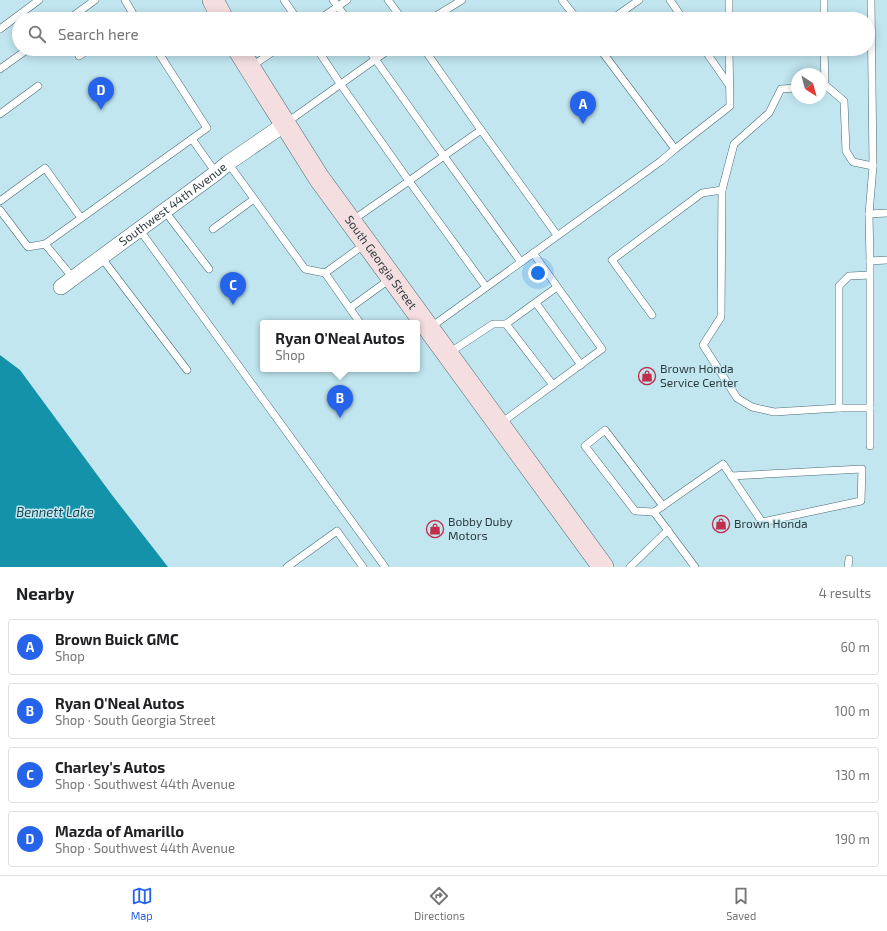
<!DOCTYPE html>
<meta charset="utf-8">
<style>
:root{--surface:#fff;--page:#f6f6f6;--text:#202124;--muted:#757577;--line:#e0e0e0;--accent:#2563eb}
body{margin:0;font-family:"Exo 2",sans-serif;background:var(--page);color:var(--text)}
.compass{position:absolute;left:791px;top:68px;width:36px;height:36px;border-radius:50%;background:var(--surface);box-shadow:0 2px 10px #0003;rotate:144deg}
.you{position:absolute;left:538px;top:273px;width:14px;height:14px;margin:-10px;border:3px solid #fff;border-radius:50%;background:#1a73e8;box-shadow:0 0 0 6px #1a73e833}
.badge{display:grid;place-items:center;width:26px;height:26px;border-radius:50%;background:var(--accent);color:#fff;font-size:13px;font-weight:700}
.pin{position:absolute;translate:-50% -33px;filter:drop-shadow(0 1px 2px #0008)}
.pin::after{content:'';position:absolute;top:21px;width:14px;height:12px;background:inherit;clip-path:polygon(0 0,100% 0,50% 100%)}
.popup{position:absolute;left:260px;top:320px;width:160px;height:52px;box-sizing:border-box;display:grid;place-content:center;border-radius:4px;background:var(--surface);filter:drop-shadow(0 1px 3px #0005);font-size:13px;white-space:nowrap;color:var(--muted)}
.popup b{font-size:15px;color:var(--text)}
.popup::after{content:'';position:absolute;left:50%;top:100%;margin-left:-8px;border:8px solid transparent;border-top-color:var(--surface)}
.list{margin:0;padding:0;list-style:none}
h2{display:flex;justify-content:space-between;align-items:center;height:52px;margin:0;padding:0 16px;font-size:17px}
h2 small{font-size:13px;font-weight:400;color:var(--muted)}
.list li{display:grid;grid-template-columns:26px 1fr auto;gap:12px;align-items:center;box-sizing:border-box;height:56px;margin:0 8px 8px;padding:0 8px;border:1px solid var(--line);border-radius:4px}
.list b{display:block;font-size:15px;white-space:nowrap}
.list p{margin:0;font-size:13px;white-space:nowrap;color:var(--muted)}
.list em{font-size:13px;font-style:normal;color:var(--muted)}
.icon{flex:none;width:22px;height:22px;fill:none;stroke:currentColor;stroke-width:2;stroke-linecap:round;stroke-linejoin:round}
.map{position:relative;flex:none;width:887px;height:567px;overflow:hidden}
.search{position:absolute;background:var(--surface);box-shadow:0 2px 10px #0003;left:12px;right:12px;top:12px;height:44px;display:flex;align-items:center;gap:10px;box-sizing:border-box;padding:0 14px;border-radius:22px;color:var(--muted);font-size:15px}
.sheet{height:308px;background:var(--surface)}
nav{display:flex;justify-content:space-around;align-items:center;box-sizing:border-box;height:56px;border-top:1px solid var(--line);background:var(--surface);font-size:11px;color:var(--muted)}
nav a{display:grid;justify-items:center;gap:2px}
nav .on{color:var(--accent)}
.map>svg:first-child{display:block}
.water{fill:#1392aa}
.lines{fill:none;stroke-linecap:round;stroke-linejoin:round}
.lane-casing{stroke:#496a73;stroke-width:8}
.street-casing{stroke:#496a73;stroke-width:16}
.secondary-casing{stroke:#496a73;stroke-width:22}
.lane{stroke:#fff;stroke-width:7}
.street{stroke:#fff;stroke-width:15}
.secondary{stroke:#f5dee0;stroke-width:21}
.labels{text-anchor:middle;stroke-width:3;stroke-linejoin:round;paint-order:stroke}
.street-label{font-size:12px;fill:#2e3c40;stroke:#c1e6f0}
.poi-label{font-size:12px;fill:#2e3c40;stroke:#c1e6f0;text-anchor:start}
.water-label{font-size:13px;font-style:italic;fill:#184853;stroke:#c1e6f0}
</style>
<div class="map">
<svg width="887" height="567" viewBox="0 0 887 567">
<rect width="100%" height="100%" fill="#c1e6f0"/>
<polygon class="water" points="0,355 20,370 112,495 168,567 0,567"/>
<g class="lines">
<g class="lane-casing">
<g id="lane">
<polyline points="125,0 136,19"/>
<polyline points="284,0 297,19"/>
<polyline points="333,0 347,19"/>
<polyline points="388,0 402,19"/>
<polyline points="562,0 577,19"/>
<polyline points="670,0 683,19"/>
<polyline points="729,0 729,19"/>
<polyline points="824,0 824,19"/>
<polyline points="871,0 873,166"/>
<polyline points="69,19 95,0"/>
<polyline points="320,19 347,0"/>
<polyline points="431,19 462,0"/>
<polyline points="612,19 639,0"/>
<polyline points="0,29 39,0"/>
<polyline points="317,49 341,85 409,181 444,156 368,49"/>
<polyline points="424,49 481,130"/>
<polyline points="704,49 729,85"/>
<polyline points="824,49 825,85"/>
<polyline points="79,56 90,49"/>
<polyline points="252,66 277,49"/>
<polyline points="0,69 28,49"/>
<polyline points="821,86 825,85 844,101 846,151 853,162 873,166 869,214"/>
<polyline points="0,114 38,86"/>
<polyline points="286,123 390,49"/>
<polyline points="192,139 216,173"/>
<polyline points="675,149 730,106 729,49"/>
<polyline points="228,163 305,269 325,273 360,323"/>
<polyline points="722,190 734,144 769,113 781,89 797,88"/>
<polyline points="0,201 45,168 81,218"/>
<polyline points="0,210 28,247 45,244 207,128 160,55 169,49"/>
<polyline points="164,210 209,269"/>
<polyline points="887,213 869,214 870,261 887,260"/>
<polyline points="353,220 409,181 486,287"/>
<polyline points="139,229 385,567"/>
<polyline points="213,229 254,199"/>
<polyline points="45,244 73,278"/>
<polyline points="101,257 187,370"/>
<polyline points="521,262 444,156 481,130 557,235"/>
<polyline points="325,273 365,244"/>
<polyline points="870,275 849,276 839,286 839,408 870,408 870,261"/>
<polyline points="536,303 581,365"/>
<polyline points="350,308 390,279"/>
<polyline points="652,315 612,260 702,193 722,190 721,317 703,345 737,398 752,407 774,412 839,408"/>
<polyline points="431,327 661,161 675,149 600,49"/>
<polyline points="449,353 493,324 506,324"/>
<polyline points="553,385 506,324 557,287"/>
<polyline points="501,423 602,349 533,253"/>
<polyline points="870,446 870,408"/>
<polyline points="654,512 635,511 585,446 605,430 663,506"/>
<polyline points="287,567 337,531 363,567"/>
<polyline points="630,567 668,530"/>
<polyline points="695,567 654,512 723,464 762,522 861,501 862,469 731,476"/>
<polyline points="848,567 849,559"/>
</g>
</g>
<g class="street-casing">
<g id="street">
<path id="s1" d="M61,287L216,173L228,163L285,124"/>
</g>
</g>
<g class="secondary-casing">
<g id="secondary">
<polyline points="213,0 223,19"/>
<path id="s2" d="M238,49L319,178L603,567"/>
</g>
</g>
<use href="#lane" class="lane"/>
<use href="#street" class="street"/>
<use href="#secondary" class="secondary"/>
</g>
<defs>
<g id="shop-ring" transform="scale(0.9)"><circle r="9.5" fill="#c1e6f0" stroke="#c02f4b" stroke-width="1.5"/><path d="M-5-2.5h2.3a2.7 3.5 0 0 1 5.4 0H5L5.5 6h-11ZM-1.5-2.5h3a1.5 2.3 0 0 0-3 0Z" fill="#c02f4b"/></g>
</defs>
<g fill-rule="evenodd">
<use href="#shop-ring" x="647" y="376"/>
<use href="#shop-ring" x="721" y="524"/>
<use href="#shop-ring" x="435" y="529"/>
</g>
<g class="labels">
<g class="street-label">
<text dy="4" stroke="none"><textPath href="#s1" startOffset="139">Southwest 44th Avenue</textPath></text>
<text dy="4" stroke="none"><textPath href="#s2" startOffset="257">South Georgia Street</textPath></text>
</g>
<g class="poi-label">
<text x="660" y="373">Brown Honda<tspan x="660" dy="14">Service Center</tspan></text>
<text x="448" y="526">Bobby Duby<tspan x="448" dy="14">Motors</tspan></text>
<text x="734" y="528">Brown Honda</text>
</g>
<g class="water-label">
<text x="55" y="517">Bennett Lake</text>
</g>
</g>
</svg>
<svg class="compass" viewBox="-18 -18 36 36"><path d="M0-13l5 13h-10z" fill="#e53935"/><path d="M0 13l5-13h-10z" fill="#757577"/></svg>
<div class="you"></div>
<div class="pin badge" style="left:583px;top:124px">A</div>
<div class="pin badge" style="left:340px;top:418px">B</div>
<div class="popup"><b>Ryan O'Neal Autos</b>Shop</div>
<div class="pin badge" style="left:233px;top:305px">C</div>
<div class="pin badge" style="left:101px;top:110px">D</div>
<div class="search"><svg class="icon" aria-label="search" viewBox="0 0 24 24"><circle cx="10" cy="10" r="6"/><path d="M15 15l6 6"/></svg>Search here</div>
</div>
<section class="sheet">
<h2>Nearby<small>4 results</small></h2>
<ul class="list">
<li><span class="badge">A</span><div><b>Brown Buick GMC</b><p>Shop</p></div><em>60 m</em></li>
<li><span class="badge">B</span><div><b>Ryan O'Neal Autos</b><p>Shop · South Georgia Street</p></div><em>100 m</em></li>
<li><span class="badge">C</span><div><b>Charley's Autos</b><p>Shop · Southwest 44th Avenue</p></div><em>130 m</em></li>
<li><span class="badge">D</span><div><b>Mazda of Amarillo</b><p>Shop · Southwest 44th Avenue</p></div><em>190 m</em></li>
</ul>
</section>
<nav>
<a class="on"><svg class="icon" aria-label="map" viewBox="0 0 24 24"><path d="M3 6l6-2 6 2 6-2v14l-6 2-6-2-6 2zM9 4v14M15 6v14"/></svg>Map</a>
<a><svg class="icon" aria-label="directions" viewBox="0 0 24 24"><path d="M12 3l9 9-9 9-9-9zM9 14v-3h6M13 9l2 2-2 2"/></svg>Directions</a>
<a><svg class="icon" aria-label="saved" viewBox="0 0 24 24"><path d="M7 4h10v16l-5-4-5 4z"/></svg>Saved</a>
</nav>
